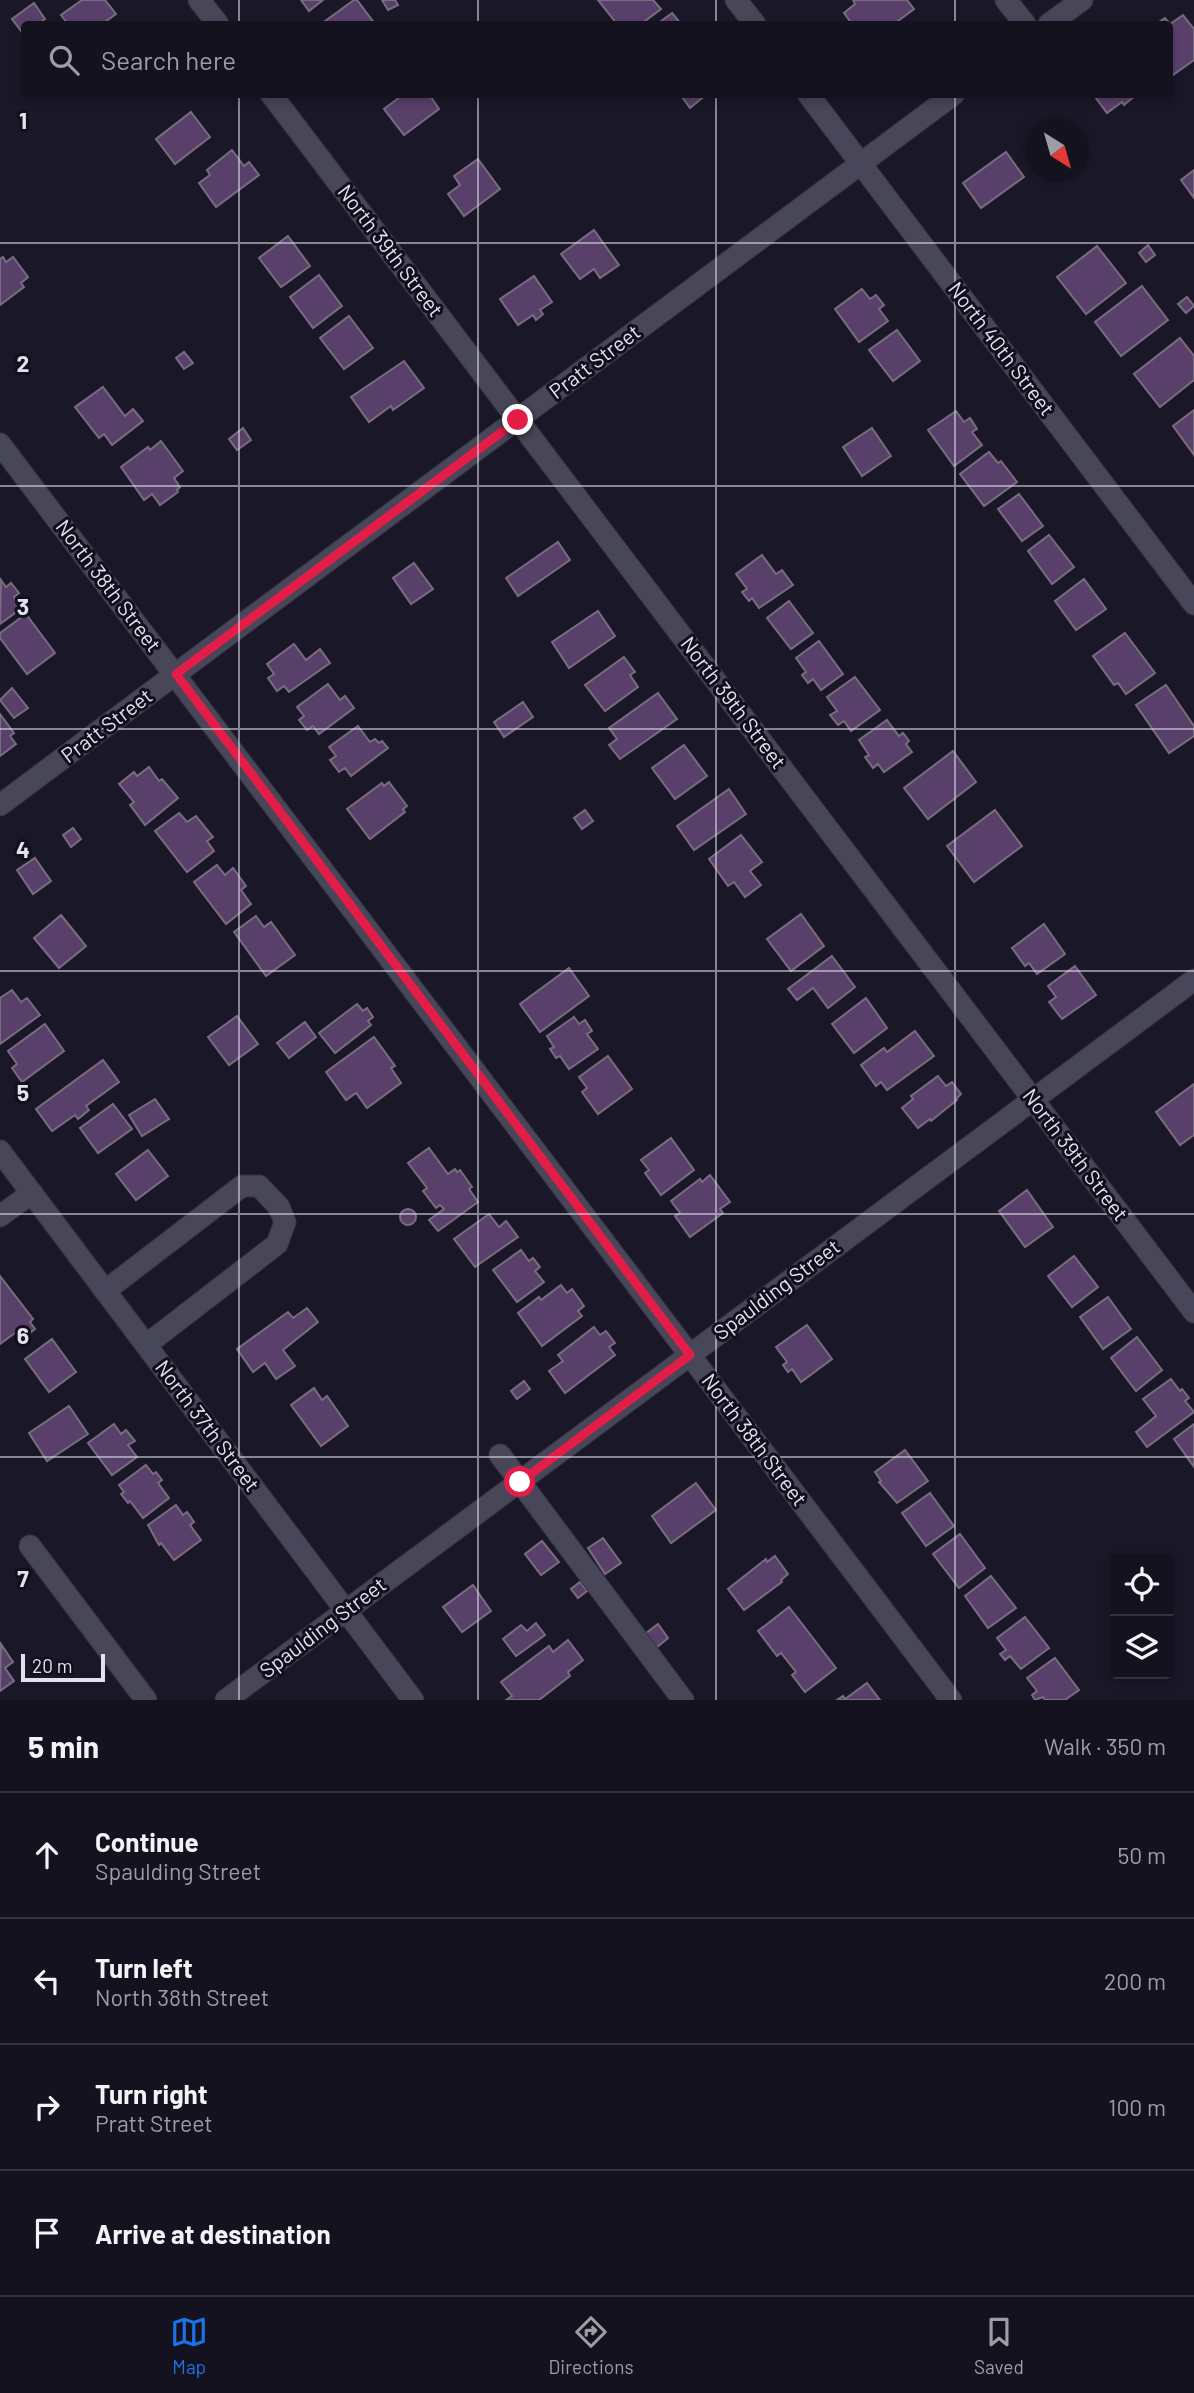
<!DOCTYPE html>
<meta charset="utf-8">
<style>
:root{--surface:#14121e;--page:#21202b;--text:#f1f3f6;--muted:#9d9ea4;--line:#33323c;--accent:#1a73e8}
body{margin:0;font-family:Barlow,sans-serif;background:var(--page);color:var(--text)}
.controls{position:absolute;right:21px;bottom:21px;display:grid;overflow:hidden;border-radius:7px;box-shadow:0 4px 10px #0003}
.controls button{width:63px;height:63px;display:grid;place-items:center;padding:0;border:0;border-bottom:2px solid var(--line);background:var(--surface);color:var(--text);font:35px sans-serif}
.compass{position:absolute;left:1026px;top:119px;width:63px;height:63px;border-radius:50%;background:var(--surface);box-shadow:0 4px 10px #0003;rotate:143deg}
.scale{position:absolute;left:21px;bottom:18px;width:84px;box-sizing:border-box;padding-left:7px;border:4px solid #e2e2ed;border-top:0;font-size:19px;line-height:24px;white-space:nowrap;color:#e2e2ed;-webkit-text-stroke:5px #110f1e;paint-order:stroke}
.stop{position:absolute;width:21px;height:21px;margin:-16px;border:5px solid #e11d48;border-radius:50%;background:#fff}
.stop.end{background:#e11d48;border-color:#fff;box-shadow:0 2px 7px #0008}
.list{margin:0;padding:0;list-style:none}
h2{display:flex;justify-content:space-between;align-items:center;height:91px;margin:0;padding:0 28px;font-size:30px}
h2 small{font-size:23px;font-weight:400;color:var(--muted)}
.list li{display:grid;grid-template-columns:46px 1fr auto;gap:21px;align-items:center;box-sizing:border-box;height:126px;padding:0 28px;border-top:2px solid var(--line)}
.list b{display:block;font-size:26px;white-space:nowrap}
.list p{margin:0;font-size:23px;white-space:nowrap;color:var(--muted)}
.list em{font-size:23px;font-style:normal;color:var(--muted)}
.icon{flex:none;width:38px;height:38px;fill:none;stroke:currentColor;stroke-width:2;stroke-linecap:round;stroke-linejoin:round}
.map{position:relative;flex:none;width:1194px;height:1700px;overflow:hidden}
.search{position:absolute;background:var(--surface);box-shadow:0 4px 10px #0003;left:21px;right:21px;top:21px;height:77px;display:flex;align-items:center;gap:18px;box-sizing:border-box;padding:0 24px;border-radius:7px;color:var(--muted);font-size:26px}
.sheet{height:595px;background:var(--surface)}
nav{display:flex;justify-content:space-around;align-items:center;box-sizing:border-box;height:98px;border-top:2px solid var(--line);background:var(--surface);font-size:19px;color:var(--muted)}
nav a{display:grid;justify-items:center;gap:4px}
nav .on{color:var(--accent)}
.map>svg:first-child{display:block}
.building{fill:#59406a;stroke:#776d7f;stroke-width:2}
.lines{fill:none;stroke-linecap:round;stroke-linejoin:round}
.minor-casing{stroke:#363541;stroke-width:23}
.minor{stroke:#484659;stroke-width:21}
.route{stroke:#e11d48;stroke-width:9}
.grid{fill:none;stroke:#e2e2ed;stroke-width:2;stroke-opacity:0.55}
.labels{text-anchor:middle;stroke-width:6;stroke-linejoin:round;paint-order:stroke}
.street-label{font-size:21px;fill:#e2e2ed;stroke:#110f1e}
.grid-label{font-size:23px;text-anchor:middle;font-weight:bold;fill:#e2e2ed;stroke:#110f1e;stroke-width:6;stroke-linejoin:round;paint-order:stroke}
</style>
<div class="map">
<svg width="1194" height="1700" viewBox="0 0 1194 1700">
<rect width="100%" height="100%" fill="#1a1828"/>
<g class="building">
<polygon points="82,0 105,0 116,14 102,24 68,24 61,15"/>
<polygon points="301,0 323,0 309,11"/>
<polygon points="354,0 357,0 375,24 321,24"/>
<polygon points="382,0 395,0 398,5 388,10"/>
<polygon points="598,0 653,0 661,9 641,24 617,24"/>
<polygon points="853,0 907,0 914,9 894,24 852,24 844,13 855,4"/>
<polygon points="34,3 45,19 38,24 24,24 24,35 12,19"/>
<polygon points="672,13 681,24 657,24"/>
<polygon points="1183,15 1194,29 1194,60 1170,77 1170,24 1156,24 1165,18 1170,24"/>
<polygon points="404,94 429,94 439,109 404,135 384,109"/>
<polygon points="680,94 707,94 690,108"/>
<polygon points="1093,94 1137,94 1124,105 1122,102 1107,113"/>
<polygon points="191,112 210,137 175,164 156,139"/>
<polygon points="232,150 244,166 249,162 259,175 216,207 199,183 210,175 207,170"/>
<polygon points="1006,152 1024,177 981,208 963,183"/>
<polygon points="478,159 500,189 464,216 448,194 460,185 454,176"/>
<polygon points="1194,170 1194,198 1181,180"/>
<polygon points="594,230 619,265 600,278 594,269 580,279 561,254"/>
<polygon points="288,236 310,266 281,287 259,258"/>
<polygon points="1148,245 1155,255 1146,262 1139,253"/>
<polygon points="1097,246 1126,283 1086,314 1057,277"/>
<polygon points="3,257 6,262 13,257 28,277 21,283 24,287 0,305 0,259"/>
<polygon points="319,275 342,306 313,328 290,297"/>
<polygon points="534,276 552,302 540,310 543,314 536,320 533,315 518,325 500,299"/>
<polygon points="1142,286 1168,320 1121,356 1095,322"/>
<polygon points="862,289 870,299 876,295 884,305 879,309 888,321 859,342 835,309"/>
<polygon points="1187,297 1194,306 1186,313 1178,304"/>
<polygon points="349,316 373,348 344,369 320,338"/>
<polygon points="897,330 920,361 893,381 869,350"/>
<polygon points="1180,338 1194,356 1194,380 1160,407 1134,374"/>
<polygon points="184,352 193,363 184,369 176,358"/>
<polygon points="404,361 424,388 393,410 391,406 369,422 351,397"/>
<polygon points="103,387 125,416 133,409 143,421 112,445 104,434 99,438 75,407"/>
<polygon points="1194,410 1194,455 1173,426"/>
<polygon points="956,411 964,422 970,418 977,429 972,432 982,445 954,466 928,430"/>
<polygon points="243,428 251,440 237,450 229,439"/>
<polygon points="872,428 891,456 862,476 843,447"/>
<polygon points="161,441 183,471 174,478 180,487 177,490 178,492 160,505 152,494 144,500 121,467 148,447 150,450"/>
<polygon points="989,452 998,463 1001,461 1017,482 984,506 960,474"/>
<polygon points="1019,494 1043,526 1022,541 998,509"/>
<polygon points="1049,535 1074,567 1052,584 1028,551"/>
<polygon points="558,542 570,560 518,596 506,578"/>
<polygon points="762,555 776,574 782,570 793,585 759,608 752,598 749,601 742,592 747,589 736,574"/>
<polygon points="414,563 433,589 411,604 393,578"/>
<polygon points="1084,579 1106,609 1076,630 1055,601"/>
<polygon points="1,580 6,587 11,583 19,593 14,597 22,608 0,624"/>
<polygon points="789,601 813,633 791,649 767,618"/>
<polygon points="598,611 615,636 569,668 552,642"/>
<polygon points="26,614 55,653 27,674 0,638 0,633"/>
<polygon points="1125,633 1155,673 1126,694 1118,683 1114,685 1093,656"/>
<polygon points="819,641 843,674 821,690 813,679 808,683 802,675 806,672 796,658"/>
<polygon points="294,644 306,660 320,649 330,663 289,692 284,686 277,691 268,678 274,674 267,664"/>
<polygon points="624,657 635,672 630,675 638,687 605,711 585,685"/>
<polygon points="855,677 880,710 851,731 844,721 838,725 830,715 837,711 827,697"/>
<polygon points="328,684 340,700 345,696 354,708 319,734 313,726 307,730 299,720 304,716 297,707"/>
<polygon points="1166,685 1194,726 1194,736 1169,753 1136,705"/>
<polygon points="12,688 28,708 14,718 0,700"/>
<polygon points="658,693 677,719 620,759 609,745 617,739 609,728"/>
<polygon points="523,702 533,717 504,737 494,722"/>
<polygon points="0,714 14,733 10,736 16,744 0,756"/>
<polygon points="887,720 899,736 903,733 909,741 906,744 912,752 884,772 878,764 873,768 865,757 869,755 859,740"/>
<polygon points="358,726 370,742 375,739 379,743 382,741 388,748 351,776 345,768 339,772 330,760 336,756 329,747"/>
<polygon points="684,745 707,776 675,799 652,768"/>
<polygon points="953,751 976,782 928,819 904,788"/>
<polygon points="149,767 159,781 162,779 178,798 145,825 130,805 134,802 119,784 134,772 137,776"/>
<polygon points="389,782 407,806 403,809 405,812 370,839 347,809 382,783 384,786"/>
<polygon points="729,789 746,814 694,850 677,826"/>
<polygon points="585,810 593,821 582,829 574,818"/>
<polygon points="995,810 1022,846 974,882 947,846"/>
<polygon points="179,813 187,822 196,816 213,837 207,841 214,851 187,872 155,831"/>
<polygon points="73,828 81,839 71,847 63,835"/>
<polygon points="741,835 762,862 750,871 761,885 745,897 734,882 728,886 709,859"/>
<polygon points="35,858 51,881 33,894 17,870"/>
<polygon points="217,865 225,875 233,868 246,886 241,890 251,904 226,924 194,882"/>
<polygon points="801,914 824,946 791,971 767,939"/>
<polygon points="61,915 86,946 59,968 34,938"/>
<polygon points="256,916 264,927 271,922 295,955 266,976 234,932"/>
<polygon points="1044,924 1065,954 1037,974 1029,963 1025,966 1012,948"/>
<polygon points="832,956 855,987 828,1008 813,988 797,1000 788,989"/>
<polygon points="1075,966 1096,995 1062,1019 1049,1002 1056,997 1048,986"/>
<polygon points="569,968 589,996 540,1032 520,1004"/>
<polygon points="12,990 21,1002 27,998 40,1015 0,1044 0,998"/>
<polygon points="866,998 887,1028 854,1053 832,1024"/>
<polygon points="357,1004 363,1011 367,1008 373,1017 368,1021 371,1025 335,1053 319,1033"/>
<polygon points="237,1016 258,1044 229,1065 208,1037"/>
<polygon points="574,1017 579,1024 585,1020 592,1031 587,1034 598,1049 569,1069 560,1056 556,1058 550,1049 554,1047 547,1036"/>
<polygon points="305,1022 316,1037 289,1058 277,1043"/>
<polygon points="45,1024 64,1051 22,1082 12,1068 17,1064 8,1051"/>
<polygon points="915,1031 934,1056 887,1090 881,1082 876,1086 861,1065 884,1048 887,1052"/>
<polygon points="374,1037 395,1066 391,1068 401,1083 367,1108 356,1093 346,1100 326,1072"/>
<polygon points="608,1056 632,1089 598,1114 582,1092 587,1088 579,1077"/>
<polygon points="103,1060 119,1082 86,1106 89,1110 78,1119 75,1115 52,1131 36,1109"/>
<polygon points="938,1076 946,1086 952,1082 961,1094 956,1099 957,1100 931,1121 930,1119 918,1128 902,1108 913,1099 911,1096"/>
<polygon points="1194,1084 1194,1135 1180,1145 1156,1112"/>
<polygon points="155,1099 169,1119 142,1136 129,1115"/>
<polygon points="113,1104 132,1129 98,1153 80,1128"/>
<polygon points="671,1138 694,1170 661,1195 645,1173 649,1170 641,1160"/>
<polygon points="429,1148 448,1174 455,1169 457,1172 460,1170 472,1187 469,1189 478,1202 438,1231 429,1220 444,1209 440,1205 436,1208 423,1191 427,1188 408,1163"/>
<polygon points="148,1150 168,1176 136,1200 116,1174"/>
<polygon points="710,1175 730,1202 720,1209 723,1213 690,1237 675,1216 680,1213 671,1201 700,1179 702,1182"/>
<polygon points="1027,1190 1053,1227 1025,1247 999,1211"/>
<circle cx="408" cy="1217" r="8"/>
<polygon points="489,1214 499,1227 506,1221 518,1237 475,1267 454,1239"/>
<polygon points="521,1250 529,1261 533,1258 540,1267 535,1271 544,1282 517,1302 493,1270"/>
<polygon points="1074,1256 1098,1287 1072,1307 1048,1276"/>
<polygon points="0,1276 33,1319 30,1322 35,1329 24,1337 19,1330 0,1344"/>
<polygon points="561,1285 567,1293 572,1289 584,1306 578,1311 582,1316 542,1346 518,1313 539,1297 541,1300"/>
<polygon points="1108,1297 1131,1329 1103,1349 1080,1317"/>
<polygon points="307,1308 318,1322 283,1350 295,1366 276,1379 265,1363 253,1372 237,1349 288,1312 293,1318"/>
<polygon points="807,1325 832,1359 801,1382 792,1369 788,1372 783,1365 787,1362 776,1347"/>
<polygon points="594,1327 600,1335 606,1331 615,1343 609,1347 615,1355 565,1393 549,1371 563,1361 558,1355"/>
<polygon points="1137,1337 1162,1370 1136,1391 1111,1358"/>
<polygon points="52,1339 76,1372 49,1392 25,1359"/>
<polygon points="1171,1379 1180,1391 1182,1389 1189,1398 1185,1401 1194,1412 1147,1447 1136,1432 1156,1416 1143,1399"/>
<polygon points="524,1381 530,1389 517,1399 511,1391"/>
<polygon points="314,1388 322,1400 327,1396 348,1426 321,1446 291,1405"/>
<polygon points="69,1406 88,1434 47,1461 29,1433"/>
<polygon points="114,1424 121,1434 126,1430 135,1441 128,1445 137,1457 112,1475 88,1443"/>
<polygon points="1194,1424 1194,1467 1174,1439"/>
<polygon points="905,1450 928,1481 897,1503 879,1482 881,1481 875,1472"/>
<polygon points="146,1465 153,1474 156,1472 162,1480 158,1483 169,1498 143,1518 130,1501 128,1503 121,1494 124,1492 119,1485"/>
<polygon points="696,1483 716,1510 671,1543 652,1516"/>
<polygon points="930,1493 954,1526 926,1546 902,1513"/>
<polygon points="176,1505 183,1515 187,1512 194,1522 190,1525 201,1540 174,1560 161,1543 159,1545 148,1525"/>
<polygon points="960,1534 985,1568 959,1588 933,1554"/>
<polygon points="603,1538 621,1563 605,1574 588,1548"/>
<polygon points="542,1541 559,1562 541,1575 525,1554"/>
<polygon points="775,1556 788,1574 781,1580 782,1582 744,1610 728,1589 766,1559 767,1562"/>
<polygon points="991,1576 1016,1608 988,1628 965,1596"/>
<polygon points="580,1582 587,1591 578,1598 571,1589"/>
<polygon points="473,1585 491,1611 462,1632 443,1607"/>
<polygon points="789,1607 836,1668 805,1692 792,1675 796,1672 781,1653 777,1656 758,1631"/>
<polygon points="1025,1617 1049,1648 1021,1669 1010,1656 1005,1660 1000,1654 1006,1650 997,1638"/>
<polygon points="536,1623 545,1635 516,1656 503,1639 521,1625 527,1631"/>
<polygon points="658,1624 668,1638 656,1648 645,1634"/>
<polygon points="568,1640 583,1660 568,1672 570,1676 539,1700 506,1700 512,1696 501,1682 549,1646 553,1652"/>
<polygon points="1,1644 13,1662 5,1668 14,1681 0,1691"/>
<polygon points="1055,1658 1079,1690 1065,1700 1045,1700 1043,1697 1035,1700 1032,1695 1037,1691 1027,1678"/>
<polygon points="867,1683 880,1700 837,1700 843,1696 845,1699"/>
</g>
<g class="lines">
<g class="minor-casing">
<g id="minor">
<polyline points="199,0 218,24"/>
<polyline points="736,0 755,24"/>
<polyline points="1006,0 1025,24"/>
<polyline points="1049,24 1082,0"/>
<polyline points="271,94 1194,1312"/>
<polyline points="808,94 1194,604"/>
<polyline points="0,444 951,1700"/>
<polyline points="0,805 954,94"/>
<polyline points="0,1151 413,1700"/>
<polyline points="0,1216 32,1193"/>
<polyline points="105,1291 242,1186 259,1186 279,1207 285,1222 277,1244 146,1345"/>
<polyline points="500,1455 683,1700"/>
<polyline points="30,1546 146,1700"/>
<polyline points="226,1700 1194,980"/>
</g>
</g>
<use href="#minor" class="minor"/>
</g>
<g class="lines">
<polyline class="route" points="518,420 176,674 690,1355 520,1482"/>
</g>
<path class="grid" d="M239,0V24M478,0V24M716,0V24M955,0V24M239,94V1700M478,94V1700M716,94V1700M955,94V1700M0,243H1194M0,486H1194M0,729H1194M0,971H1194M0,1214H1194M0,1457H1194"/>
<g class="labels">
<g class="street-label">
<text transform="translate(390 251) rotate(53)" y="7">North 39th Street</text>
<text transform="translate(1001 349) rotate(53)" y="7">North 40th Street</text>
<text transform="translate(595 362) rotate(-37)" y="7">Pratt Street</text>
<text transform="translate(108 586) rotate(53)" y="7">North 38th Street</text>
<text transform="translate(733 703) rotate(53)" y="7">North 39th Street</text>
<text transform="translate(107 726) rotate(-37)" y="7">Pratt Street</text>
<text transform="translate(1075 1155) rotate(53)" y="7">North 39th Street</text>
<text transform="translate(777 1290) rotate(-37)" y="7">Spaulding Street</text>
<text transform="translate(207 1426) rotate(53)" y="7">North 37th Street</text>
<text transform="translate(754 1440) rotate(53)" y="7">North 38th Street</text>
<text transform="translate(323 1628) rotate(-37)" y="7">Spaulding Street</text>
</g>
</g>
<g class="grid-label">
<text x="23" y="129">1</text>
<text x="23" y="372">2</text>
<text x="23" y="615">3</text>
<text x="23" y="858">4</text>
<text x="23" y="1101">5</text>
<text x="23" y="1344">6</text>
<text x="23" y="1587">7</text>
</g>
</svg>
<div class="controls">
<button><svg class="icon" aria-label="locate" viewBox="0 0 24 24"><circle cx="12" cy="12" r="6"/><path d="M12 2v4M12 18v4M2 12h4M18 12h4"/></svg></button>
<button><svg class="icon" aria-label="layers" viewBox="0 0 24 24"><path d="M12 4l9 5-9 5-9-5zM3 14l9 5 9-5"/></svg></button>
</div>
<svg class="compass" viewBox="-18 -18 36 36"><path d="M0-13l5 13h-10z" fill="#e53935"/><path d="M0 13l5-13h-10z" fill="#9d9ea4"/></svg>
<div class="scale">20 m</div>
<div class="stop" style="left:520px;top:1482px"></div>
<div class="stop end" style="left:518px;top:420px"></div>
<div class="search"><svg class="icon" aria-label="search" viewBox="0 0 24 24"><circle cx="10" cy="10" r="6"/><path d="M15 15l6 6"/></svg>Search here</div>
</div>
<section class="sheet">
<h2>5 min<small>Walk · 350 m</small></h2>
<ul class="list">
<li><svg class="icon" aria-label="ahead" viewBox="0 0 24 24"><path d="M12 20V5M6 11l6-6 6 6"/></svg><div><b>Continue</b><p>Spaulding Street</p></div><em>50 m</em></li>
<li><svg class="icon" aria-label="left" viewBox="0 0 24 24"><path d="M17 20v-9H6M10 6l-5 5 5 5"/></svg><div><b>Turn left</b><p>North 38th Street</p></div><em>200 m</em></li>
<li><svg class="icon" aria-label="right" viewBox="0 0 24 24"><path d="M7 20v-9h11M14 6l5 5-5 5"/></svg><div><b>Turn right</b><p>Pratt Street</p></div><em>100 m</em></li>
<li><svg class="icon" aria-label="arrive" viewBox="0 0 24 24"><path d="M6 21V4h12l-3 4 3 4H6"/></svg><div><b>Arrive at destination</b></div></li>
</ul>
</section>
<nav>
<a class="on"><svg class="icon" aria-label="map" viewBox="0 0 24 24"><path d="M3 6l6-2 6 2 6-2v14l-6 2-6-2-6 2zM9 4v14M15 6v14"/></svg>Map</a>
<a><svg class="icon" aria-label="directions" viewBox="0 0 24 24"><path d="M12 3l9 9-9 9-9-9zM9 14v-3h6M13 9l2 2-2 2"/></svg>Directions</a>
<a><svg class="icon" aria-label="saved" viewBox="0 0 24 24"><path d="M7 4h10v16l-5-4-5 4z"/></svg>Saved</a>
</nav>
